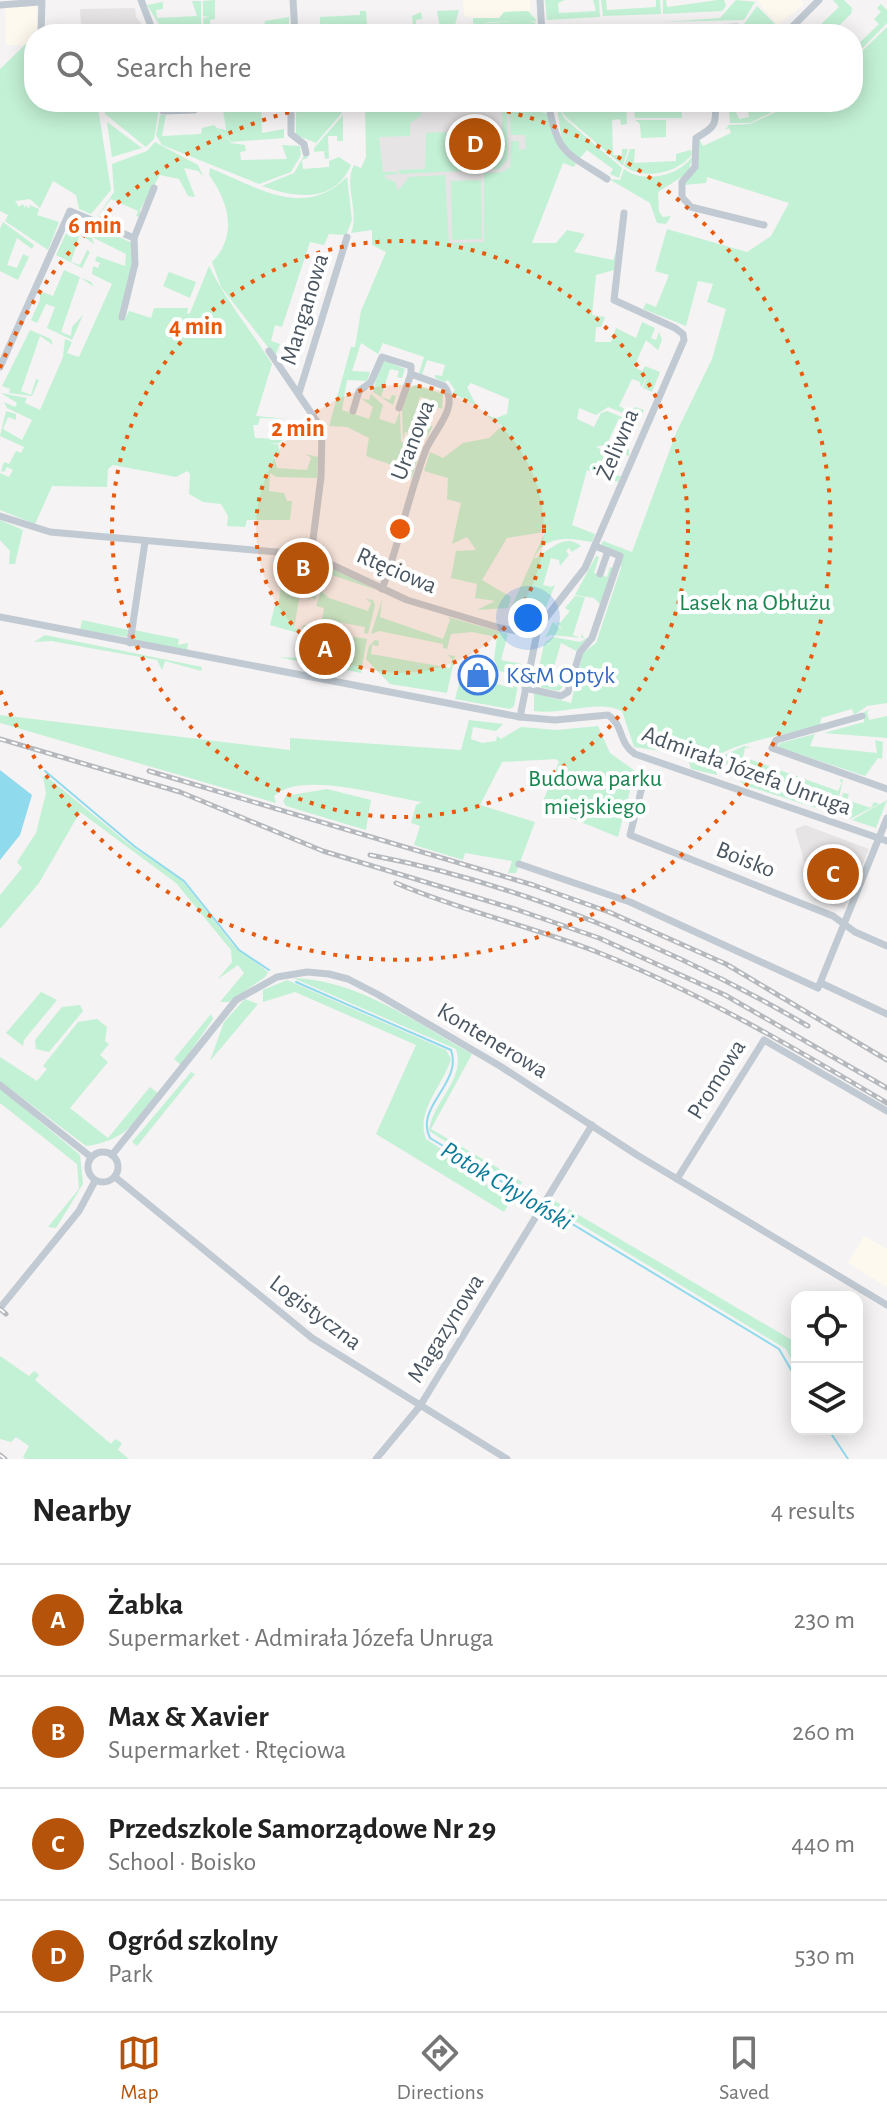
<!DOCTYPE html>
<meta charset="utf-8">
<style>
:root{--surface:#fff;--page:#f2f2f2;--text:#222;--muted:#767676;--line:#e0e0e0;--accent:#b45309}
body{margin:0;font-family:"Alegreya Sans",sans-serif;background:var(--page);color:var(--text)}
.controls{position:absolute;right:24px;bottom:24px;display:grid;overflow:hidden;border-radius:16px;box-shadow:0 4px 20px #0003}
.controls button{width:72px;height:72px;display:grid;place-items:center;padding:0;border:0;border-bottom:2px solid var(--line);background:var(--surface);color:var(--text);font:40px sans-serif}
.you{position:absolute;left:528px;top:618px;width:28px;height:28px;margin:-20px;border:6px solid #fff;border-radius:50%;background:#1a73e8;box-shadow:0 0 0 12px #1a73e833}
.badge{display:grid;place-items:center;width:52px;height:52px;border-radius:50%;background:var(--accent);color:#fff;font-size:26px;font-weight:700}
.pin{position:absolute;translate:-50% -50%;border:4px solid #fff;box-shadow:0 2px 8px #0006}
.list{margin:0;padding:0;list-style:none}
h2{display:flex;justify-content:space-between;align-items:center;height:104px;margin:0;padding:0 32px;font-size:34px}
h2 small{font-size:26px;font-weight:400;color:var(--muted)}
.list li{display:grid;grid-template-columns:52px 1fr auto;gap:24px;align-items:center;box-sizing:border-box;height:112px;padding:0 32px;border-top:2px solid var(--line)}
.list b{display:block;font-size:30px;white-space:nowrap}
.list p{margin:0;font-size:26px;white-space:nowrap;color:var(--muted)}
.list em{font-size:26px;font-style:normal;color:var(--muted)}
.icon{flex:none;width:44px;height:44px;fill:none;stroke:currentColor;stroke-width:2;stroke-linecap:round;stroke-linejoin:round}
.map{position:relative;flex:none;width:887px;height:1459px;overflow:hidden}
.search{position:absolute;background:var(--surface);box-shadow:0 4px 20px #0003;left:24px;right:24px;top:24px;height:88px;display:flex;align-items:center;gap:20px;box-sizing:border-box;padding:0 28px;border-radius:32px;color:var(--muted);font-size:30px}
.sheet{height:552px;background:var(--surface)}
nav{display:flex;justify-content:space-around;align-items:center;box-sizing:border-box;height:112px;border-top:2px solid var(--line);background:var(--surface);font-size:22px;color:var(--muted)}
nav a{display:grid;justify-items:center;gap:4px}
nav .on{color:var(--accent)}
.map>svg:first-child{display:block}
.commercial{fill:#fdf9ef}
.education{fill:#e6e4e5}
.green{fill:#c3f1d5}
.water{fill:#90daee}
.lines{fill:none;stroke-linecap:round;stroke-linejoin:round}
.stream{stroke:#90daee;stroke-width:2}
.minor{stroke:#c1cad2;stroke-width:7}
.rail-casing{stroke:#b5b8bd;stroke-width:5}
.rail{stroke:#fff;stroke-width:2;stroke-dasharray:6;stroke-linecap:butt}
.ring{fill:none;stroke:#e8590c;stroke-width:4;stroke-dasharray:4 8}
.labels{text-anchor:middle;stroke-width:8;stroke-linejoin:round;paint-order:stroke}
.street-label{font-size:24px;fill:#4a5661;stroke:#fff}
.park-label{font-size:24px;fill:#17864f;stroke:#fff}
.shop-label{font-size:24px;fill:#366cbe;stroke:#fff;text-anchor:start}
.water-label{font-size:26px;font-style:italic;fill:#0c7c9b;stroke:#fff}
.centre{fill:#e8590c;stroke:#fff;stroke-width:4}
.ring-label{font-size:24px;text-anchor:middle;font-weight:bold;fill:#e8590c;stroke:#fff;stroke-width:8;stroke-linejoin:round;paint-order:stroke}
</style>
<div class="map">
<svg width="887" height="1459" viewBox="0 0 887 1459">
<rect width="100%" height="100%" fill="#f5f3f3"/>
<g class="commercial">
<polygon points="463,0 530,0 530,11 504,12 499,18 473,18 464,16"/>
<polygon points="756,0 801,0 804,4 778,25"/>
<polygon points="36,5 38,34 34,34 34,45 6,45 5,6"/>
<polygon points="864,1236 887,1249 887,1287 848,1263"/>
</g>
<g class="education">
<polygon points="135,8 136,17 149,34 87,34 81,24 80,9"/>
<polygon points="365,102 530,104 528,241 494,250 488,256 449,250 369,182"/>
<polygon points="805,825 869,849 844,909 815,900 795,829"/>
</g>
<g class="green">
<polygon points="215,0 215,19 210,20 210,28 264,27 265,21 289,17 289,34 214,34 204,30 203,18 209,17 203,16 203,1"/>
<polygon points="545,0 565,0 558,3 559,13 596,11 593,0 599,0 600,17 547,20"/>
<polygon points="601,0 606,0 607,10 656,7 656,0 660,0 661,14 603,16"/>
<polygon points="663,0 666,0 667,7 718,0 724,0 726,6 722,11 663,14"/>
<polygon points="736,0 755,2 744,20 665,22 720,18"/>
<polygon points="833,0 844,0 852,8 851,14 830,34 811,34 839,7"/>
<polygon points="192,1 201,1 201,28 162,29 147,5 163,2 163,9 156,10 157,18 197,16"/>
<polygon points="881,4 887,10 887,23 853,58 853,49 879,24 874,19 881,12 877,8"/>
<polygon points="757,6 777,26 771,34 744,24"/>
<polygon points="459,10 454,29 414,34 412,16 421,12 422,19 416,20 416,28 440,27 437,11"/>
<polygon points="360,11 366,11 367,24 363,34 320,34 320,17 360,15"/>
<polygon points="528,11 537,21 526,22 535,22 536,29 489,29 487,25 479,29 487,23 522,21 488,22 478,28 473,23 473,18 499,18 504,12"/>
<path d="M887,27V703L867,706L854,715L852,709L821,718L820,725C789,734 743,741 718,755L704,749L681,754L634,747L622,711C599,699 564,715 534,711V693L571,703L583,653L596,643L621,568V562L601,545L603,541L632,552L676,433L712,359L726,309L707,302L713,284L698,281L686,326L643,309L646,303L656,307L669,275L655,271L667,229L747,252L771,236L789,203L707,177L706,183L684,185L698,166L699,139L703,146L731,133L729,128L725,130L729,125L750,124L797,102H853V60Z"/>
<polygon points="26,44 34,44 30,48 30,83 34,83 34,102 97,102 111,190 91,214 79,209 76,195 53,181 40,208 30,199 15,201 19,207 23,204 25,208 26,205 29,209 30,205 39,209 37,215 59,222 48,250 5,221 8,215 0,211 0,69"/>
<polygon points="103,102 160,102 154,139 146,147 105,114"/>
<polygon points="218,102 261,102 262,133 284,129 284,138 231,142 217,128 226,130 223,109"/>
<polygon points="296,102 307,102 301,104 302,112 342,110 341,114 316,143 296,135"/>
<path d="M365,102H421V116L410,123V136L379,137L383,172H396L398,174L385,175V178L395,182L398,191L409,177L445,175L449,243L484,242V173L502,172L510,167L511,141H519V150L526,149L525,135H511L508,102H539L541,112L546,113L562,152L576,164L574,167L563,163L532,243H556L567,230L585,234L574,252L613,260L618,245L614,270L596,275L592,315L605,317L601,327H596L595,342H611L616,328L636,338L642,322L655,328L651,338L656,340L659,332L662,340L658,350L646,340L634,367L642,371L645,366L660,372L652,392L643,388L647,377L641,388L640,382L632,379L619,406L629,411L635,407L644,410L640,420L608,407L596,415L579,408L577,419L594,427L601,413L607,411L639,424L635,430L619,418L607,444L629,449V456L603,445L596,447L609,453H605L600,467L612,475L621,476L618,482L587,470L572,525L595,534L592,542C571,538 544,534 534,559C549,551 564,532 581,546L572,552L569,548L566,551L569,555L560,566L559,560L551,558L543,585L551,587L555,585L546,607L521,599L511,623V608L545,532L507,538L482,580L511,597L508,608L477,610L495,601L475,598L477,584L451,578L456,551L476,550L467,537L452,544L461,503L447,499L448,478L424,471L430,452L443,458L463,443L489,438L502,426L486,415L496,418L507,414L509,399L471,383L467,387L477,407L453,393L455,390L448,380L444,382L435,378V375L442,376L445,365L427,360L422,375L419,373L424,357L383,343L378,354L361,343L352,371L370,372L367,381L347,380L342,410L369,419L373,407L362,399L369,400L371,394L383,405L379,419L395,424L400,411L401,442L417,446L420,453L413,459L417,461L412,478L408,476L409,471L366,456L369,438L347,427L329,426L351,347H355L361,311L386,252L372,245V230L351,233C360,211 343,185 354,165L361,168L366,157Z"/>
<polygon points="502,102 507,114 508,159 499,169 401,174 398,170 425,169 426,133 447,132 449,162 465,161 465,132 483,131 485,159 503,159"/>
<polygon points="556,102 564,118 622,168 619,178 610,174 613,169 587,150 578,160 567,154 558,137 562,141"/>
<polygon points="565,102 567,107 614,106 615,102 626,102 627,124 621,125 620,119 612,120 613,155 622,155 622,149 628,149 623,166 566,117 559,108 565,107"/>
<polygon points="633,102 637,102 639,111 674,107 674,102 681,102 682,118 635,118"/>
<polygon points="746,102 792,102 750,123 730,123 729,112 736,112 739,119 749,117"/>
<polygon points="160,115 166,115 162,136 201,134 202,128 214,125 231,143 245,145 246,151 240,152 241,160 287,159 282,145 300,146 301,155 291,172 259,184 162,145 156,135"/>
<polygon points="343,115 343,141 337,141 337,136 328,136 329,158 325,159 324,151 314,152 314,148"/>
<polygon points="635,120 666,120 666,137 641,138 640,124"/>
<polygon points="107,122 142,148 112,157"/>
<polygon points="155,142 198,165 203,176 198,171 184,168 195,197 188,196 179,179 160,175 140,210 140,217 136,216 138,211 111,199 96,219 114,192 112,164 147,151"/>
<path d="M630,149H635L634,163L676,161V154L691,150L692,154C679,173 643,181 624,166Z"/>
<path d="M305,154L308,158L302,160L303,169L329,167V161L339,157L351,165C334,204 295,198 262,186L294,173Z"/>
<path d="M693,155L688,173L658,192L659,212L663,217L671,216L666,224L657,223L650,203L609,179L620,180L624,169C643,184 681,176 693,155Z"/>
<path d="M210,168C257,187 304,220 347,177L352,220L346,235L329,234L324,245L310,242L282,327L275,325L271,341L280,344L275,356L221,287L212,262C238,236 229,202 209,175Z"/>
<polygon points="481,180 482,239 452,240 451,181"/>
<path d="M80,219L132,243L135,253L119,318L125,319L129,311L151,318L154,308H188L187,314L190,313L209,266C226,301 251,330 272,364L256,416L290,419L260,418L258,425H253L255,438L277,439L280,427L275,424L286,425V437L279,443H268L278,444L280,455H274L277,468L307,470L311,458L306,454L318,457L317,478L276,477L270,473L269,491L284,493L287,501H292L290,520H247L245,527L227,526L228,516L221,504L203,502L189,494L190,474L187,471L176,477L113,465L108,469L107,487L52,486L35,524L0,510V473L9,477L13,470L7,467L4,472L1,471L4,462L9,464L16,451L21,453L24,447L0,436L6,411L16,414V420L8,417L3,429L22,440L32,420L7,408L4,402L15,407L17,403L1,393L27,398L25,403L40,410L63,357L65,339L72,342L67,353L79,357L112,284L92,274L93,266L98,268L100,263L95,261L97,256L125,266L126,254L70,226Z"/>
<polygon points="3,222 34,245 32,249 17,238 7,265 17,268 23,254 29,257 18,280 0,271 0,229"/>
<polygon points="69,227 92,238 94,244 80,234 71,262 80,265 87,250 90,252 82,268 56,255"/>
<polygon points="64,270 91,282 94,287 80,277 61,332 71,336 72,327 83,315 72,340 47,328 55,307 46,304 37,323 31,320 40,300 40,291 53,296"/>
<polygon points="169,272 196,282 190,298 163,286"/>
<polygon points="30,330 51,339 53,345 40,336 21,391 31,395 36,379 39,380 32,396 9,393 10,389 2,386"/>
<polygon points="386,361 405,369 402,378 397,377 399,371 390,369 381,397 390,400 392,395 396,396 393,405 373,392 380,364"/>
<polygon points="415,385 443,394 442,409 428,404 429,399 420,397 412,425 433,426 426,438 405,432 403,440 402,411 409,389"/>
<polygon points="0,520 23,530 15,564 9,564 10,551 0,540"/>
<polygon points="596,556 599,557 594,573 607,577 610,567 613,568 600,604 594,598 575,595"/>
<polygon points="285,558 284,576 292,583 298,579 313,584 317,571 307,567 310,560 327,565 328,569 330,566 376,590 323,572 315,600 311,597 308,601 309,596 300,594 294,628 302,630 303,625 309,626 301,662 279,657 301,658 305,635 270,625 276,601 279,601"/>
<polygon points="321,591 329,598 368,611 371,603 366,599 373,600 375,605 368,634 364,633 365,627 322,619 324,608 316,606"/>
<polygon points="575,596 585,597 573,635 581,638 582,634 584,638 550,635 545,638 553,622 563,630 556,622 560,623 570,611 565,608"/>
<polygon points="382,600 380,617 443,639 450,620 448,617 508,634 501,660 522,664 514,706 510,709 455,699 459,684 474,686 476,679 513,688 516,674 499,671 494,659 497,637 472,632 451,634 447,649 443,648 443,644 379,631 371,634"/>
<polygon points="82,620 129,630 128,637 80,630"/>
<polygon points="134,630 179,639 178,645 188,643 187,651 135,641"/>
<polygon points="319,631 367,639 361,673 332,667 336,636 321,636 315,659 328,662 327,667 311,664"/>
<polygon points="45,635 202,667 201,671 165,661 162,670 157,660 51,641 34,642"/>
<polygon points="553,637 580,642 588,637 576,651 561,643 549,684 557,687 559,682 565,684 559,691 538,687 536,682 544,644 552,644 544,643"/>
<polygon points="375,640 379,641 378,646 372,645 371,654 450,668 452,659 448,655 455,656 447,693 390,684 366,659 369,646"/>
<polygon points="871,709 867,712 869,720 887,716 887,738 824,733 864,722 864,712"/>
<path d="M0,715L290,750V738L461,750L469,720L503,724L496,731L473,727L471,739L482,743L496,741L497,736L501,739L521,727L557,730L598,726L610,753L635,771L618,837L541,806L559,762L556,759L502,762L480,805L535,822L516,873H508L512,861L465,853L463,860L414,845L420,826L411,823L416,805L422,802C387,797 301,770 274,796L276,803L0,723Z"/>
<polygon points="815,734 810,746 877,753 875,740 883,742 882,759 878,758 865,776 778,747 780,743"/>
<polygon points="744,746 751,748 745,748 743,757 838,791 842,783 839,779 843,780 835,814 744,785 720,757"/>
<polygon points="695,756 713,760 717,775 691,769 689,762"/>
<polygon points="46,776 130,845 182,880 233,945 268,972 265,977 229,1002 220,1002 244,973 238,965 218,979 232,962 231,950 176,883 80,812 39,883 0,929 0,895 22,868 17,862 36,833 46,793 43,777"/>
<polygon points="327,789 371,800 366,830 286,806 283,801 286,796"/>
<polygon points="843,793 849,794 847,800 871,808 874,802 879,804 850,819 846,815 837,814"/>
<polygon points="887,800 876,828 852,820"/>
<path d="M293,978C359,980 416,1023 472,1054L431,1129L522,1182L519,1187L429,1131C432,1102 466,1080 456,1049Z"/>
<path d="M287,980L446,1050L451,1059C443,1086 415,1111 426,1139L535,1210L530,1212L510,1202L504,1212L376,1134L416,1045L295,992L263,1002V990Z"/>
<polygon points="41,992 57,1000 24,1040 23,1046 6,1033"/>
<polygon points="245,999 258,1004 210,1061 224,1022"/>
<polygon points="80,1005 83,1011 49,1052 36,1049 35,1040 62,1007"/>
<polygon points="211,1014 213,1019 181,1065 174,1059"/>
<path d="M97,1019L107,1027L105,1041L109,1044L100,1055L108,1062L70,1108L108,1138L150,1087L159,1094C134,1123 125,1141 86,1146L0,1081V1057L37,1081L47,1069L43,1066L78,1022Z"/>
<polygon points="191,1072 195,1074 137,1146 132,1142"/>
<polygon points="0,1088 80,1155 83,1184 56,1228 48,1227 79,1189 77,1164 0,1103"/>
<polygon points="555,1201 797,1343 797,1372 786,1349 552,1207"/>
<polygon points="0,1356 29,1376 34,1371 39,1375 35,1380 111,1444 115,1439 122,1443 118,1450 129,1459 26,1459 23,1457 29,1446 16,1437 11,1442 0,1439"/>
</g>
<polygon class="water" points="0,770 32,795 20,835 0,860"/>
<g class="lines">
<g class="stream">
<polyline points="45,771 134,846 184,881 239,950 269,970"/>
<path d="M296,982L451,1050C463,1083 414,1107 430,1138L779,1349L797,1380"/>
<polyline points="828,1429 848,1459"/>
</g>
<g class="minor">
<polyline points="141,0 154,34"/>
<polyline points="293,0 295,34"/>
<polyline points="540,0 542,34"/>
<polyline points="0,5 40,2"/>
<polyline points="41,34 42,0"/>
<polyline points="544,34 737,27 754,34"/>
<polyline points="785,34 819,0"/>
<polyline points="162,102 163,111 194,110"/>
<polyline points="291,102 291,134 304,144 306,153"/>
<path d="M548,102C558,156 565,151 607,179"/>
<path d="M715,102C717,125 715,127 696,138L695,167L682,182V197L691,207L764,225"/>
<polyline points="134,238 154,188"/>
<polyline points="269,351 322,429 321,477 311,555"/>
<polyline points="0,367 70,211 134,238 135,264 122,317"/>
<polyline points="299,393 347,237"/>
<polyline points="399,408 411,374"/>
<path d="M353,411L359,391L371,382L382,357L411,366V374L444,386C461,407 432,432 425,452C408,497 399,545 382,589"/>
<polyline points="0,516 50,532 311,555 407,600 500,628 536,634"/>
<polyline points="600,574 608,551"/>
<path d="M0,617L520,717L555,720L608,715C624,725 618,743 635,754L887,841"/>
<polyline points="130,643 145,542"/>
<polyline points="525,688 561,696 568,692 580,652 592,638 620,556 595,546"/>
<polyline points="862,716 776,740 772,748 887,789"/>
<polyline points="520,717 538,628 585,568 684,340 683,334 675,328 614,300 624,213"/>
<polyline points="644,779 630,835 833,916 855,932 887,946"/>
<polyline points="519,864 630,902 818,988 887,818"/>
<polyline points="821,983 887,1014"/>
<polyline points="0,1085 91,1157"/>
<circle cx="103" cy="1167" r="15"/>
<polyline points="112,1155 236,1000 277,977 307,972 329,974 348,979 377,994 500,1066 637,1155 887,1305"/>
<polyline points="115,1177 312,1338 507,1459"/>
<polyline points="677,1179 764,1040 887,1111"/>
<polyline points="0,1308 79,1211 95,1181"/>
<polyline points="376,1459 420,1406 592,1125"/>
</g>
<g class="rail-casing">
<g id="rail">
<polyline points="0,739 180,792 323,851 518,910 599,938 725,995 887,1088"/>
<polyline points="149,771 533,885 609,912 726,964 887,1060"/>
<path d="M370,855C519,883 678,950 808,1026"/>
<path d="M396,883C461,911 531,926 597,952C699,992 793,1047 887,1103"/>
<polyline points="0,1309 6,1314"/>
<polyline points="0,1455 5,1459"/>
</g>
</g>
<use href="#rail" class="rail"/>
</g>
<circle cx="400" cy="529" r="144" fill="#e8590c" fill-opacity=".12"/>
<g class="ring">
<circle cx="400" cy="529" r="144"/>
<circle cx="400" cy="529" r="288"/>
<path d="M0 368A431 431 0 0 1 340 102M460 102A431 431 0 1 1 0 690"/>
</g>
<defs>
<g id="shop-ring" transform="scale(2)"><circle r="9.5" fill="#fff" stroke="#3f7fe0" stroke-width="1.5"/><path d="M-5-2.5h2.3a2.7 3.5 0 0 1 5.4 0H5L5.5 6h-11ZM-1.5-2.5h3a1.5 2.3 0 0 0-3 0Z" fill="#3f7fe0"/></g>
</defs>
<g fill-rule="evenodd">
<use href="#shop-ring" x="478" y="675"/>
</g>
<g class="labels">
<g class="street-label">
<text transform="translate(304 309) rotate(-73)" y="8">Manganowa</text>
<text transform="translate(412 440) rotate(-69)" y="8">Uranowa</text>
<text transform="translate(617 444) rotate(-67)" y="8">Żeliwna</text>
<text transform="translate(397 570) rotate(23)" y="8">Rtęciowa</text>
<text transform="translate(747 770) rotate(20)" y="8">Admirała Józefa Unruga</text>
<text transform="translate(746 859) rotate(22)" y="8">Boisko</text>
<text transform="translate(493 1040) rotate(31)" y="8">Kontenerowa</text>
<text transform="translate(716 1079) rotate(-58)" y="8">Promowa</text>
<text transform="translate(316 1312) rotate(37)" y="8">Logistyczna</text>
<text transform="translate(445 1328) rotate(-58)" y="8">Magazynowa</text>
</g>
<g class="park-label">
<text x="755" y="610">Lasek na Obłużu</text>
<text x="595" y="786">Budowa parku<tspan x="595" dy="28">miejskiego</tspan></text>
</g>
<g class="shop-label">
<text x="506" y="683">K&amp;M Optyk</text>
</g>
<g class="water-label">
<text transform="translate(507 1185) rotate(31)" y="9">Potok Chyloński</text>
</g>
</g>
<circle cx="400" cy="529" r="12" class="centre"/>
<g class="ring-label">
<text x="95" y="233">6 min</text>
<text x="196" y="334">4 min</text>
<text x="298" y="436">2 min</text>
</g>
</svg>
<div class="controls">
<button><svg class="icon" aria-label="locate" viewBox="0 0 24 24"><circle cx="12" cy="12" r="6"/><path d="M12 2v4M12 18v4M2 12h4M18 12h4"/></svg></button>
<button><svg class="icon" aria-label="layers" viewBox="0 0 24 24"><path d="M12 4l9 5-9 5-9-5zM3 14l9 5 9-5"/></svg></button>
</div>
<div class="you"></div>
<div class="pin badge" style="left:325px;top:649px">A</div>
<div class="pin badge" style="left:303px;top:568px">B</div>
<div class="pin badge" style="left:833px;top:874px">C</div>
<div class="pin badge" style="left:475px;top:144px">D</div>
<div class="search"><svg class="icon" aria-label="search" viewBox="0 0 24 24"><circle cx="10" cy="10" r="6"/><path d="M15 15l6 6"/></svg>Search here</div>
</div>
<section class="sheet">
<h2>Nearby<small>4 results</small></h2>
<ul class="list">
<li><span class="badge">A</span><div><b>Żabka</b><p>Supermarket · Admirała Józefa Unruga</p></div><em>230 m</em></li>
<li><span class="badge">B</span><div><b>Max &amp; Xavier</b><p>Supermarket · Rtęciowa</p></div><em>260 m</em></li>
<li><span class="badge">C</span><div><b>Przedszkole Samorządowe Nr 29</b><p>School · Boisko</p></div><em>440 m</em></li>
<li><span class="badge">D</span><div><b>Ogród szkolny</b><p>Park</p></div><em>530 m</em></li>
</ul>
</section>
<nav>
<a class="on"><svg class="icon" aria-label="map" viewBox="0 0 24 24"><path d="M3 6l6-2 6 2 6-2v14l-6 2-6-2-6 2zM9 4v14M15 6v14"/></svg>Map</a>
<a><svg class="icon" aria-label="directions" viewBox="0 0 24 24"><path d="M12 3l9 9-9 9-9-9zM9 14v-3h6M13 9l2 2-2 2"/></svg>Directions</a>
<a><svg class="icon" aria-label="saved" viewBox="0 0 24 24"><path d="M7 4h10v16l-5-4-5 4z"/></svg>Saved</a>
</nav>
